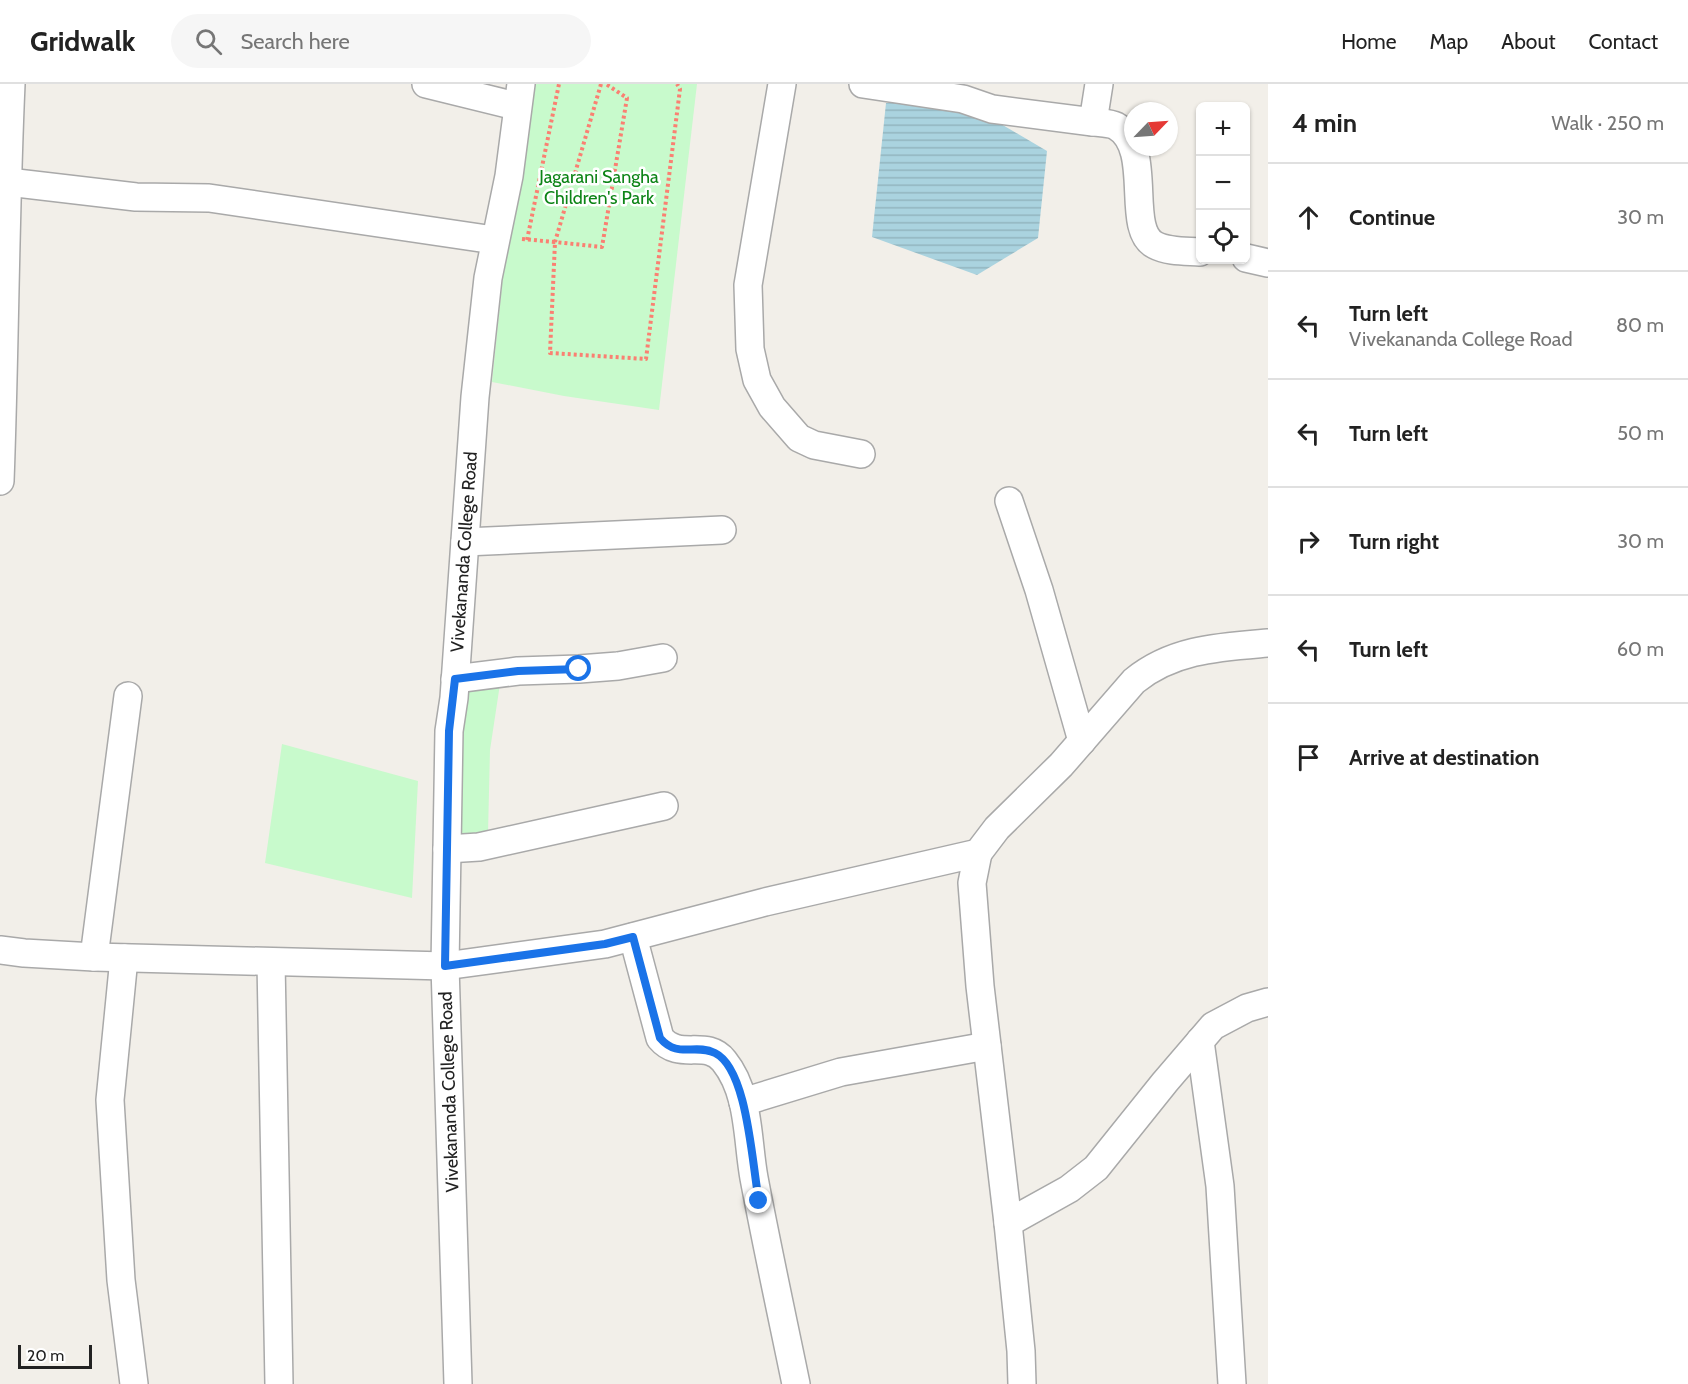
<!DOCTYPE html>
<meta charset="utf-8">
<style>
:root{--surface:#fff;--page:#f6f6f6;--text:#222;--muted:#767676;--line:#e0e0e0}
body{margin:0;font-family:Cabin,sans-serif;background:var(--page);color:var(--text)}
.controls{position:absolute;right:18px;top:18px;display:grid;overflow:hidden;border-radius:9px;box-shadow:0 2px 4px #0004}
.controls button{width:54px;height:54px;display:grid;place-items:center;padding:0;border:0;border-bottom:2px solid var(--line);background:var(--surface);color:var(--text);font:30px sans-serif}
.compass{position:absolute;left:1124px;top:18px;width:54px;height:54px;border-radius:50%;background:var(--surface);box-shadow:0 2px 4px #0004;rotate:65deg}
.scale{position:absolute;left:18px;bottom:15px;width:74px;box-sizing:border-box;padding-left:6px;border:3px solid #222;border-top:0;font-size:16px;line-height:21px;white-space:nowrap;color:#222;-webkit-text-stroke:4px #fff;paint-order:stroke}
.stop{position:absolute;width:18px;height:18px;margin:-14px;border:4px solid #1a73e8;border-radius:50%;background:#fff}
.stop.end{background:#1a73e8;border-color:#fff;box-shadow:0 2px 6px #0008}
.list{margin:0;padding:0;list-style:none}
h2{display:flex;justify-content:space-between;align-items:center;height:78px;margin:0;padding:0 24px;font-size:26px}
h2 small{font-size:20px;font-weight:400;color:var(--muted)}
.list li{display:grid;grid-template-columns:39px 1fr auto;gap:18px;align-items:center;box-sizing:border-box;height:108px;padding:0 24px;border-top:2px solid var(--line)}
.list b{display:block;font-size:22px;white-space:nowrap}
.list p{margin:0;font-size:20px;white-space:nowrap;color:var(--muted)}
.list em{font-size:20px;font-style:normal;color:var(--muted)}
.icon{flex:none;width:33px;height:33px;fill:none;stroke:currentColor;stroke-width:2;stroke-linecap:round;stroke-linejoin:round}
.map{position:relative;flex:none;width:1268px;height:1300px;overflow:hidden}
header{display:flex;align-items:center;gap:36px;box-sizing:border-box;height:84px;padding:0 30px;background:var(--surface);border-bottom:2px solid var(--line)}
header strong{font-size:28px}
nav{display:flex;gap:33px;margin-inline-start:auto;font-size:21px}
.search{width:420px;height:54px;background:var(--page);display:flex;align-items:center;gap:15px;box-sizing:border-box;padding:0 21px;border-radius:33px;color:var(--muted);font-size:22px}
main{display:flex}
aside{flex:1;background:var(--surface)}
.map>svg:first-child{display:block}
.park{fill:#c8facc}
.water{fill:url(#water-rules)}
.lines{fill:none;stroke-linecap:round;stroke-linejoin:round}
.minor-casing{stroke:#a9a9a9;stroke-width:30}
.path{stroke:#fa8072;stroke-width:4;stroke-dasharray:3 3;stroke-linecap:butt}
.minor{stroke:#fff;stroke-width:27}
.route{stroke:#1a73e8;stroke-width:8}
.labels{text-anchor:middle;stroke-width:5;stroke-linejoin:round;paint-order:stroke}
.park-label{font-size:18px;fill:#0c8416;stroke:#fff}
.street-label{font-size:18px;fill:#222;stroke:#fff}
</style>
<header>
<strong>Gridwalk</strong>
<div class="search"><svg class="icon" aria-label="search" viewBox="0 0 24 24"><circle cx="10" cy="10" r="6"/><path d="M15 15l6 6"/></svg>Search here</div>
<nav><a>Home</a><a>Map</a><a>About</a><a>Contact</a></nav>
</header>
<main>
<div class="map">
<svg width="1268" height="1300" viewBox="0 0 1268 1300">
<defs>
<pattern id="water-rules" width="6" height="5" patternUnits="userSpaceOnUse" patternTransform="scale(1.5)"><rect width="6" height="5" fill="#aad3df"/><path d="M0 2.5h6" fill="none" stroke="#92b5bf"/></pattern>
</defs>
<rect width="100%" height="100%" fill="#f2efe9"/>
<g class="park">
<polygon points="527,0 697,0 659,326 564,312 492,298 520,25"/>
<polygon points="503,580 490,666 488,750 456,755 464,581"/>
<polygon points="282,660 418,697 412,814 265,779"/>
</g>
<polygon class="water" points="960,16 1047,67 1038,154 977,191 872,153 886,19"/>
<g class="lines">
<g class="minor-casing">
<g id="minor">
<polyline points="426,0 516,22"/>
<polyline points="782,0 748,201 750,265 757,296 772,323 799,354 814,361 861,370"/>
<polyline points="863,0 963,15 992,25 1093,38 1099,0"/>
<path d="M1093,38C1100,39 1110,39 1116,42C1155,64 1124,145 1155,161C1168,168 1186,167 1200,168"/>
<polyline points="8,98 136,113 209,114 494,156"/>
<polyline points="1246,174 1268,179"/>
<path d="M0,397C5,264 5,132 11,0"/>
<polyline points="1009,417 1039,506 1082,657"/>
<polyline points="465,458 722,446"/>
<polyline points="455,595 518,587 579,585 618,582 663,574"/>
<polyline points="447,765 479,763 664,722"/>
<polyline points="978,769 972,799 980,902 1008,1139 1021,1267 1022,1300"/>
<path d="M633,853L660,954C680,978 706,954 724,977C750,1009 747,1056 754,1094C767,1163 782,1232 796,1300"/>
<path d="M0,866L24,869L94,873L445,882L605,860L765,818L978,769L997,744L1061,681L1134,597C1173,565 1220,563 1268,559"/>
<polyline points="94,873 128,612"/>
<polyline points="124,874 110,1016 121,1196 134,1300"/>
<polyline points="271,878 279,1300"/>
<polyline points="1200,957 1220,1102 1232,1300"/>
<polyline points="743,1018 841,988 987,962"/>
<polyline points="1008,1139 1069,1105 1096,1084 1165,998 1213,942 1247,924 1268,918"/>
<polyline points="458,1300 445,882 449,647 454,614 475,313 488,194 509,92 521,0"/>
</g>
</g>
<g class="path">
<polyline points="601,0 555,158 602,163 627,14 606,0"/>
<polyline points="522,155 555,158 550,269 646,275 680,5 677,0"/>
<polyline points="527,156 559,0"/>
</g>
<use href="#minor" class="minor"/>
</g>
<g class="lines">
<path class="route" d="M579,585L518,587L455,595L449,647L445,882L605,860L633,853L660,954C678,975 694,959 715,969C748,985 752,1082 759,1117"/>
</g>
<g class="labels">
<g class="park-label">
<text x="599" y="99">Jagarani Sangha<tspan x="599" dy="21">Children's Park</tspan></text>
</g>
<g class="street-label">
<text transform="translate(464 468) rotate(-86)" y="6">Vivekananda College Road</text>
<text transform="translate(449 1008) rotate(-92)" y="6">Vivekananda College Road</text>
</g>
</g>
</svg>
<div class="controls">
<button>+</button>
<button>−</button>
<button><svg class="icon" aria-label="locate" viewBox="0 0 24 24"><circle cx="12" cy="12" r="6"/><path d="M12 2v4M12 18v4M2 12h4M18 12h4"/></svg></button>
</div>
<svg class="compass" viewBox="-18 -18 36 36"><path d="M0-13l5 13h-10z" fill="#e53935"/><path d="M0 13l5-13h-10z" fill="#767676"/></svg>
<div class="scale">20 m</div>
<div class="stop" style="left:579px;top:585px"></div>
<div class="stop end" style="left:759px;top:1117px"></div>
</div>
<aside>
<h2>4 min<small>Walk · 250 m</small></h2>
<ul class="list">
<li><svg class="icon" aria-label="ahead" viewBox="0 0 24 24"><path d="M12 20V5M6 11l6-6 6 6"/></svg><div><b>Continue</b></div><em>30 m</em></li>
<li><svg class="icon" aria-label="left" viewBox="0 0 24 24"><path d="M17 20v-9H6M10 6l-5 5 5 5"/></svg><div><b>Turn left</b><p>Vivekananda College Road</p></div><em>80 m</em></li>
<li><svg class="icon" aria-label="left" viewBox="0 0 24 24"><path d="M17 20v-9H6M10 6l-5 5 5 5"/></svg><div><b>Turn left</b></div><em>50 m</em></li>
<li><svg class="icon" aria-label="right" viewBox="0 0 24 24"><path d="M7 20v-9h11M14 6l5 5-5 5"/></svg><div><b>Turn right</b></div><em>30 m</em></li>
<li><svg class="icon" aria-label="left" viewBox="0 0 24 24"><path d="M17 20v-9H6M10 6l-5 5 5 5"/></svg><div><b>Turn left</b></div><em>60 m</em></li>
<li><svg class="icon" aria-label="arrive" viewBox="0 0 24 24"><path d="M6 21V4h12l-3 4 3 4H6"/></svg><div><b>Arrive at destination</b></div></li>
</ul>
</aside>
</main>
